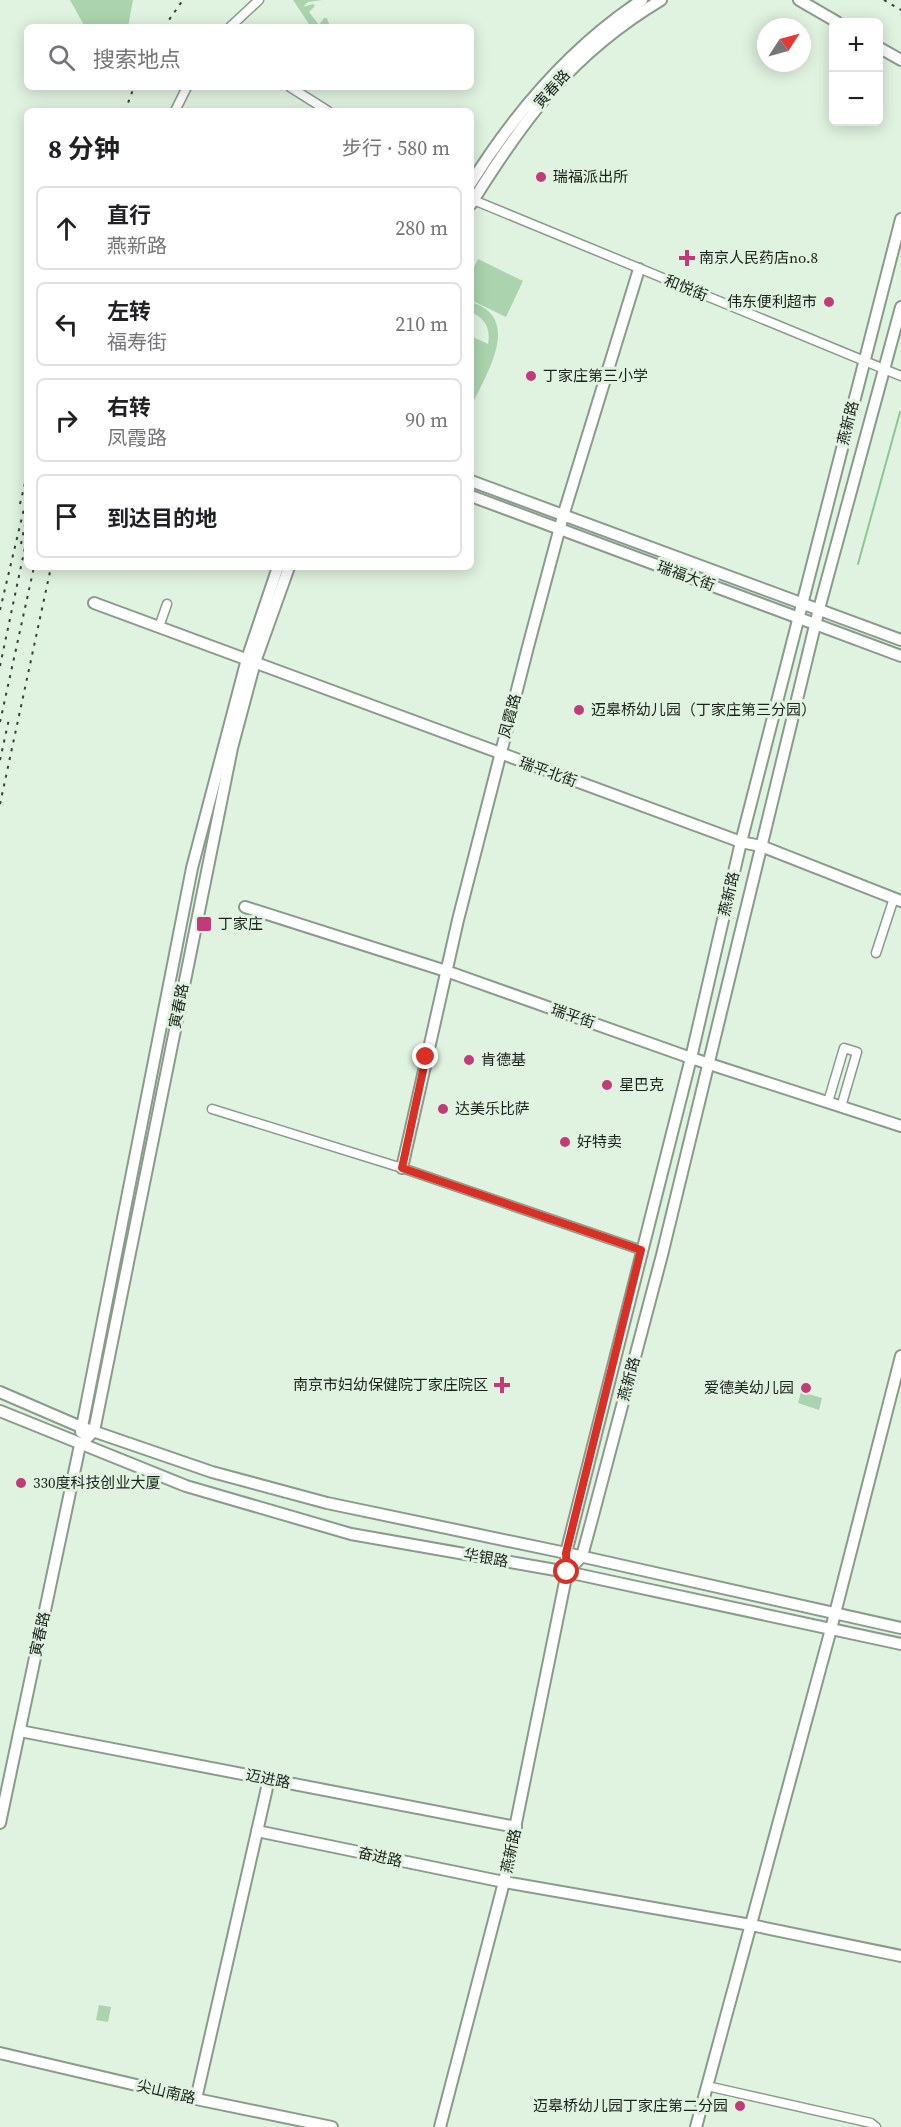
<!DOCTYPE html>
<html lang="zh">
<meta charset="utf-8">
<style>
:root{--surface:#fff;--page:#f2f2f2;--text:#202124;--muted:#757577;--line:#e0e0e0}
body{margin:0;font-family:"Source Serif 4","Noto Sans SC",serif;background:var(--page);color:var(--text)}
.controls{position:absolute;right:18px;top:18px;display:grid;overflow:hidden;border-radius:9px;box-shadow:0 3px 15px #0003}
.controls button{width:54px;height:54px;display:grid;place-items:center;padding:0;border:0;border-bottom:2px solid var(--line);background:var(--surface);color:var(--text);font:30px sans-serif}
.compass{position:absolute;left:757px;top:18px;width:54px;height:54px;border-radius:50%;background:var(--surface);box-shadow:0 3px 15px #0003;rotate:54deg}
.stop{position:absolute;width:18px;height:18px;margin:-14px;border:4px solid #d93025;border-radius:50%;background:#fff}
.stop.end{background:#d93025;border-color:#fff;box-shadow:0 2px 6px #0008}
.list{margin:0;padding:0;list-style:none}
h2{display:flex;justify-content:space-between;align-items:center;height:78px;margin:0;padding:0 24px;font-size:26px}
h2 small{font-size:20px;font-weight:400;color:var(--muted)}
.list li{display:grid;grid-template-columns:39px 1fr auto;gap:18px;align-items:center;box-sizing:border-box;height:84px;margin:0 12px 12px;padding:0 12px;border:2px solid var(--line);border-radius:9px}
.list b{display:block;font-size:22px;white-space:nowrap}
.list p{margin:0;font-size:20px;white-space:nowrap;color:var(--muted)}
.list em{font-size:20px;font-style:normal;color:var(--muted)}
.icon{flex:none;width:33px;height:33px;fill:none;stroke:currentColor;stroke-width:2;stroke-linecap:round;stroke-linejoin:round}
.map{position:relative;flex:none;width:901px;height:2127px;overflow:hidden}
.search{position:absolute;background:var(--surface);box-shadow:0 3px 15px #0003;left:24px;top:24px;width:450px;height:66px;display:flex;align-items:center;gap:15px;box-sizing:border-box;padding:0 21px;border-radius:9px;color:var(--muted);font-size:22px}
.panel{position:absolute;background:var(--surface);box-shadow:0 3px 15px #0003;left:24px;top:108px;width:450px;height:462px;border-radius:9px}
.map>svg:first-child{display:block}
.green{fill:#abd3ad}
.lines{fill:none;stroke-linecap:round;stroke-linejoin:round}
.stream{stroke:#8bc88f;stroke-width:2}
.minor-casing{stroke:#899b8a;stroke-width:11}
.tertiary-casing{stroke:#899b8a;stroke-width:14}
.secondary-casing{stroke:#899b8a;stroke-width:14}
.minor{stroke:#fff;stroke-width:8}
.tertiary{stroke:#fff;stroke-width:10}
.secondary{stroke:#fff;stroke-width:10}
.rail{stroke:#374038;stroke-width:2;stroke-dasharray:3 6;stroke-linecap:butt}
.route{stroke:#d93025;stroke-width:8}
.poi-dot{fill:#c23b79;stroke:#e0f2e0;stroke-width:2}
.labels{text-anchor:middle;stroke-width:6;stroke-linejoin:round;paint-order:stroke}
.street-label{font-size:15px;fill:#1b221c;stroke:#e0f2e0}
.poi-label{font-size:15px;fill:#1b221c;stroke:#e0f2e0;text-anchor:start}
</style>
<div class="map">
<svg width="901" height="2127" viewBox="0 0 901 2127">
<rect width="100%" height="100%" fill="#e0f2e0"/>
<g class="green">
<polygon points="70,0 133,0 128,27 85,27"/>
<polygon points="293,0 322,0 308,2 303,7 313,4 315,6 309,12 319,25 324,18 327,18 330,27 311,27"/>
<polygon points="478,259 523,281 506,317 471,300 471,273"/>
<path d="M471,302C524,318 485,376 471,407V336L488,344C491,329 485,318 471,312Z"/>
<polygon points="801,1392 822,1398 819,1410 798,1403"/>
<polygon points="99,2005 111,2007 108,2022 96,2020"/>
</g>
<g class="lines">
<polyline class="stream" points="858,564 900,412"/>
<g class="minor-casing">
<g id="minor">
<polyline points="230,27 259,0"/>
<polyline points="290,87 328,111"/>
<polyline points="175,111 187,87"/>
<polyline points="471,199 901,376"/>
<polyline points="159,627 167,604"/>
<polyline points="876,953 894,898"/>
<polyline points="828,1102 844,1048 857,1052 841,1107"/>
<polyline points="212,1109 402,1168 641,1250"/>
<polyline points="707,2086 871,2123 876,2127"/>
</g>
</g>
<g class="tertiary-casing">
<g id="tertiary">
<polyline points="799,0 837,22"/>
<polyline points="878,47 901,60"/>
<polyline points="471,481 901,640"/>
<polyline points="471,496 901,656"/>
<polyline points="94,603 741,842 761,846 901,901"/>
<polyline points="245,907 446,971 691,1058 901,1126"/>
<polyline points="402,1168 458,920 529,643 563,516 639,269"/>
<polyline points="567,1572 582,1556 591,1523 662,1255 819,609 901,307"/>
<polyline points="20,1731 516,1827"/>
<polyline points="0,1823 80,1445"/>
<polyline points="257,1831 504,1882 751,1925 901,1956"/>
<polyline points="0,2053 196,2099 332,2127"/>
<polyline points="196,2099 269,1779"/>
<polyline points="440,2127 504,1882 567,1572 566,1553 691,1058 741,842 901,219"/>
<polyline points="696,2127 831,1629 901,1356"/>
</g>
</g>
<g class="secondary-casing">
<g id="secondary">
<path d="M471,183C516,111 571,47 642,0"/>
<path d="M471,204C525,117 571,54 661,0"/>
<polyline points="0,1392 81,1427 212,1472 327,1503 566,1553 901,1628"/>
<polyline points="0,1411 186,1486 351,1534 567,1572 901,1644"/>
<polyline points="81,1432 192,868 247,659 278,567"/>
<polyline points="80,1445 94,1431 232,748 255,662 289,567"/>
</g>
</g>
<use href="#minor" class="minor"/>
<use href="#tertiary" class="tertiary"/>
<use href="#secondary" class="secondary"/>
<g class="rail">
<polyline points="884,0 901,10"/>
<polyline points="164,27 183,0"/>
<polyline points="125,111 134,87"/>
<polyline points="20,504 27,475"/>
<polyline points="21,544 27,515"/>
<polyline points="0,610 27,496"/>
<polyline points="0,666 27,538"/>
<polyline points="0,722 34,567"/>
<polyline points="0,760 9,719"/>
<polyline points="0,804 51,567"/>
</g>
</g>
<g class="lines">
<polyline class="route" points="426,1057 402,1168 641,1250 566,1553 567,1572"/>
</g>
<g class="poi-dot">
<circle cx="541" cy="177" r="6"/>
<path d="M684 249h6v6h6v6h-6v6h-6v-6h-6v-6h6z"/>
<circle cx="829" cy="302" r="6"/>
<circle cx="531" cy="376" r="6"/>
<circle cx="579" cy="710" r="6"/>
<rect x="196" y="916" width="16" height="16" rx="3"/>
<circle cx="469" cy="1060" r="6"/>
<circle cx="607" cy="1085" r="6"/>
<circle cx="443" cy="1109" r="6"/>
<circle cx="565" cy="1142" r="6"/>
<path d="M499 1376h6v6h6v6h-6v6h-6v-6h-6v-6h6z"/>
<circle cx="806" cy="1388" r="6"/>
<circle cx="21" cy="1483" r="6"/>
<circle cx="740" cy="2106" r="6"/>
</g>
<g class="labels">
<g class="street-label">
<text transform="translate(552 89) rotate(-48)" y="5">寅春路</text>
<text transform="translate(686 288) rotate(22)" y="5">和悦街</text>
<text transform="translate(848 423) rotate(-76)" y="5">燕新路</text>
<text transform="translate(686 576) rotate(20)" y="5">瑞福大街</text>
<text transform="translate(510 716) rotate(-75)" y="5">凤霞路</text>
<text transform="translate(548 772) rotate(20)" y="5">瑞平北街</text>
<text transform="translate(729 894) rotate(-77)" y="5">燕新路</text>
<text transform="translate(179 1006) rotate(-79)" y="5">寅春路</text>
<text transform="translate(573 1016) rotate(19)" y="5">瑞平街</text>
<text transform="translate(629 1379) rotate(-75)" y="5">燕新路</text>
<text transform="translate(486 1558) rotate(10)" y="5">华银路</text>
<text transform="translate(40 1634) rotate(-78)" y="5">寅春路</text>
<text transform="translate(268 1779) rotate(11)" y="5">迈进路</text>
<text transform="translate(511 1851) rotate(-78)" y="5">燕新路</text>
<text transform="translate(380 1857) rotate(12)" y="5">奋进路</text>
<text transform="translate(166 2092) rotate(13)" y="5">尖山南路</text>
</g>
<g class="poi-label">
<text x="553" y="182">瑞福派出所</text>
<text x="699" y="263">南京人民药店no.8</text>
<text x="817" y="307" text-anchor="end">伟东便利超市</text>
<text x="543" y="381">丁家庄第三小学</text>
<text x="591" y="715">迈皋桥幼儿园（丁家庄第三分园）</text>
<text x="218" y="929">丁家庄</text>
<text x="481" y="1065">肯德基</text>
<text x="619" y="1090">星巴克</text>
<text x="455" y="1114">达美乐比萨</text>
<text x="577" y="1147">好特卖</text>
<text x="488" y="1390" text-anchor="end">南京市妇幼保健院丁家庄院区</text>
<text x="794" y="1393" text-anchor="end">爱德美幼儿园</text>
<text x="33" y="1488">330度科技创业大厦</text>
<text x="728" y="2111" text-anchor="end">迈皋桥幼儿园丁家庄第二分园</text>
</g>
</g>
</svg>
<div class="controls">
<button>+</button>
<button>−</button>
</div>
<svg class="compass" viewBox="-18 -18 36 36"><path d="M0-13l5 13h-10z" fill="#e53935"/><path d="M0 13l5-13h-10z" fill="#757577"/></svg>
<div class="stop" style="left:567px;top:1572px"></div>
<div class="stop end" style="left:426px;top:1057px"></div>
<div class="search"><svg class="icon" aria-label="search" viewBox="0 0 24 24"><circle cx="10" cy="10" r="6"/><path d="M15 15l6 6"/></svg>搜索地点</div>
<section class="panel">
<h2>8 分钟<small>步行 · 580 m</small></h2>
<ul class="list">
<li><svg class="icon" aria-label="ahead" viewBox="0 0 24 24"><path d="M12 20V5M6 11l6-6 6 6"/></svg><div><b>直行</b><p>燕新路</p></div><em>280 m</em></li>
<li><svg class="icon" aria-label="left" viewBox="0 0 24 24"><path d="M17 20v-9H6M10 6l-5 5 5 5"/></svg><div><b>左转</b><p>福寿街</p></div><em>210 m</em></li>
<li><svg class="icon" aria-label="right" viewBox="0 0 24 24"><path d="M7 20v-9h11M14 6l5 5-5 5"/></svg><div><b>右转</b><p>凤霞路</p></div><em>90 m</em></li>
<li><svg class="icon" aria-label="arrive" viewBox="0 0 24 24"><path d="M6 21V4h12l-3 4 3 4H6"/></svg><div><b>到达目的地</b></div></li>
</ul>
</section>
</div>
